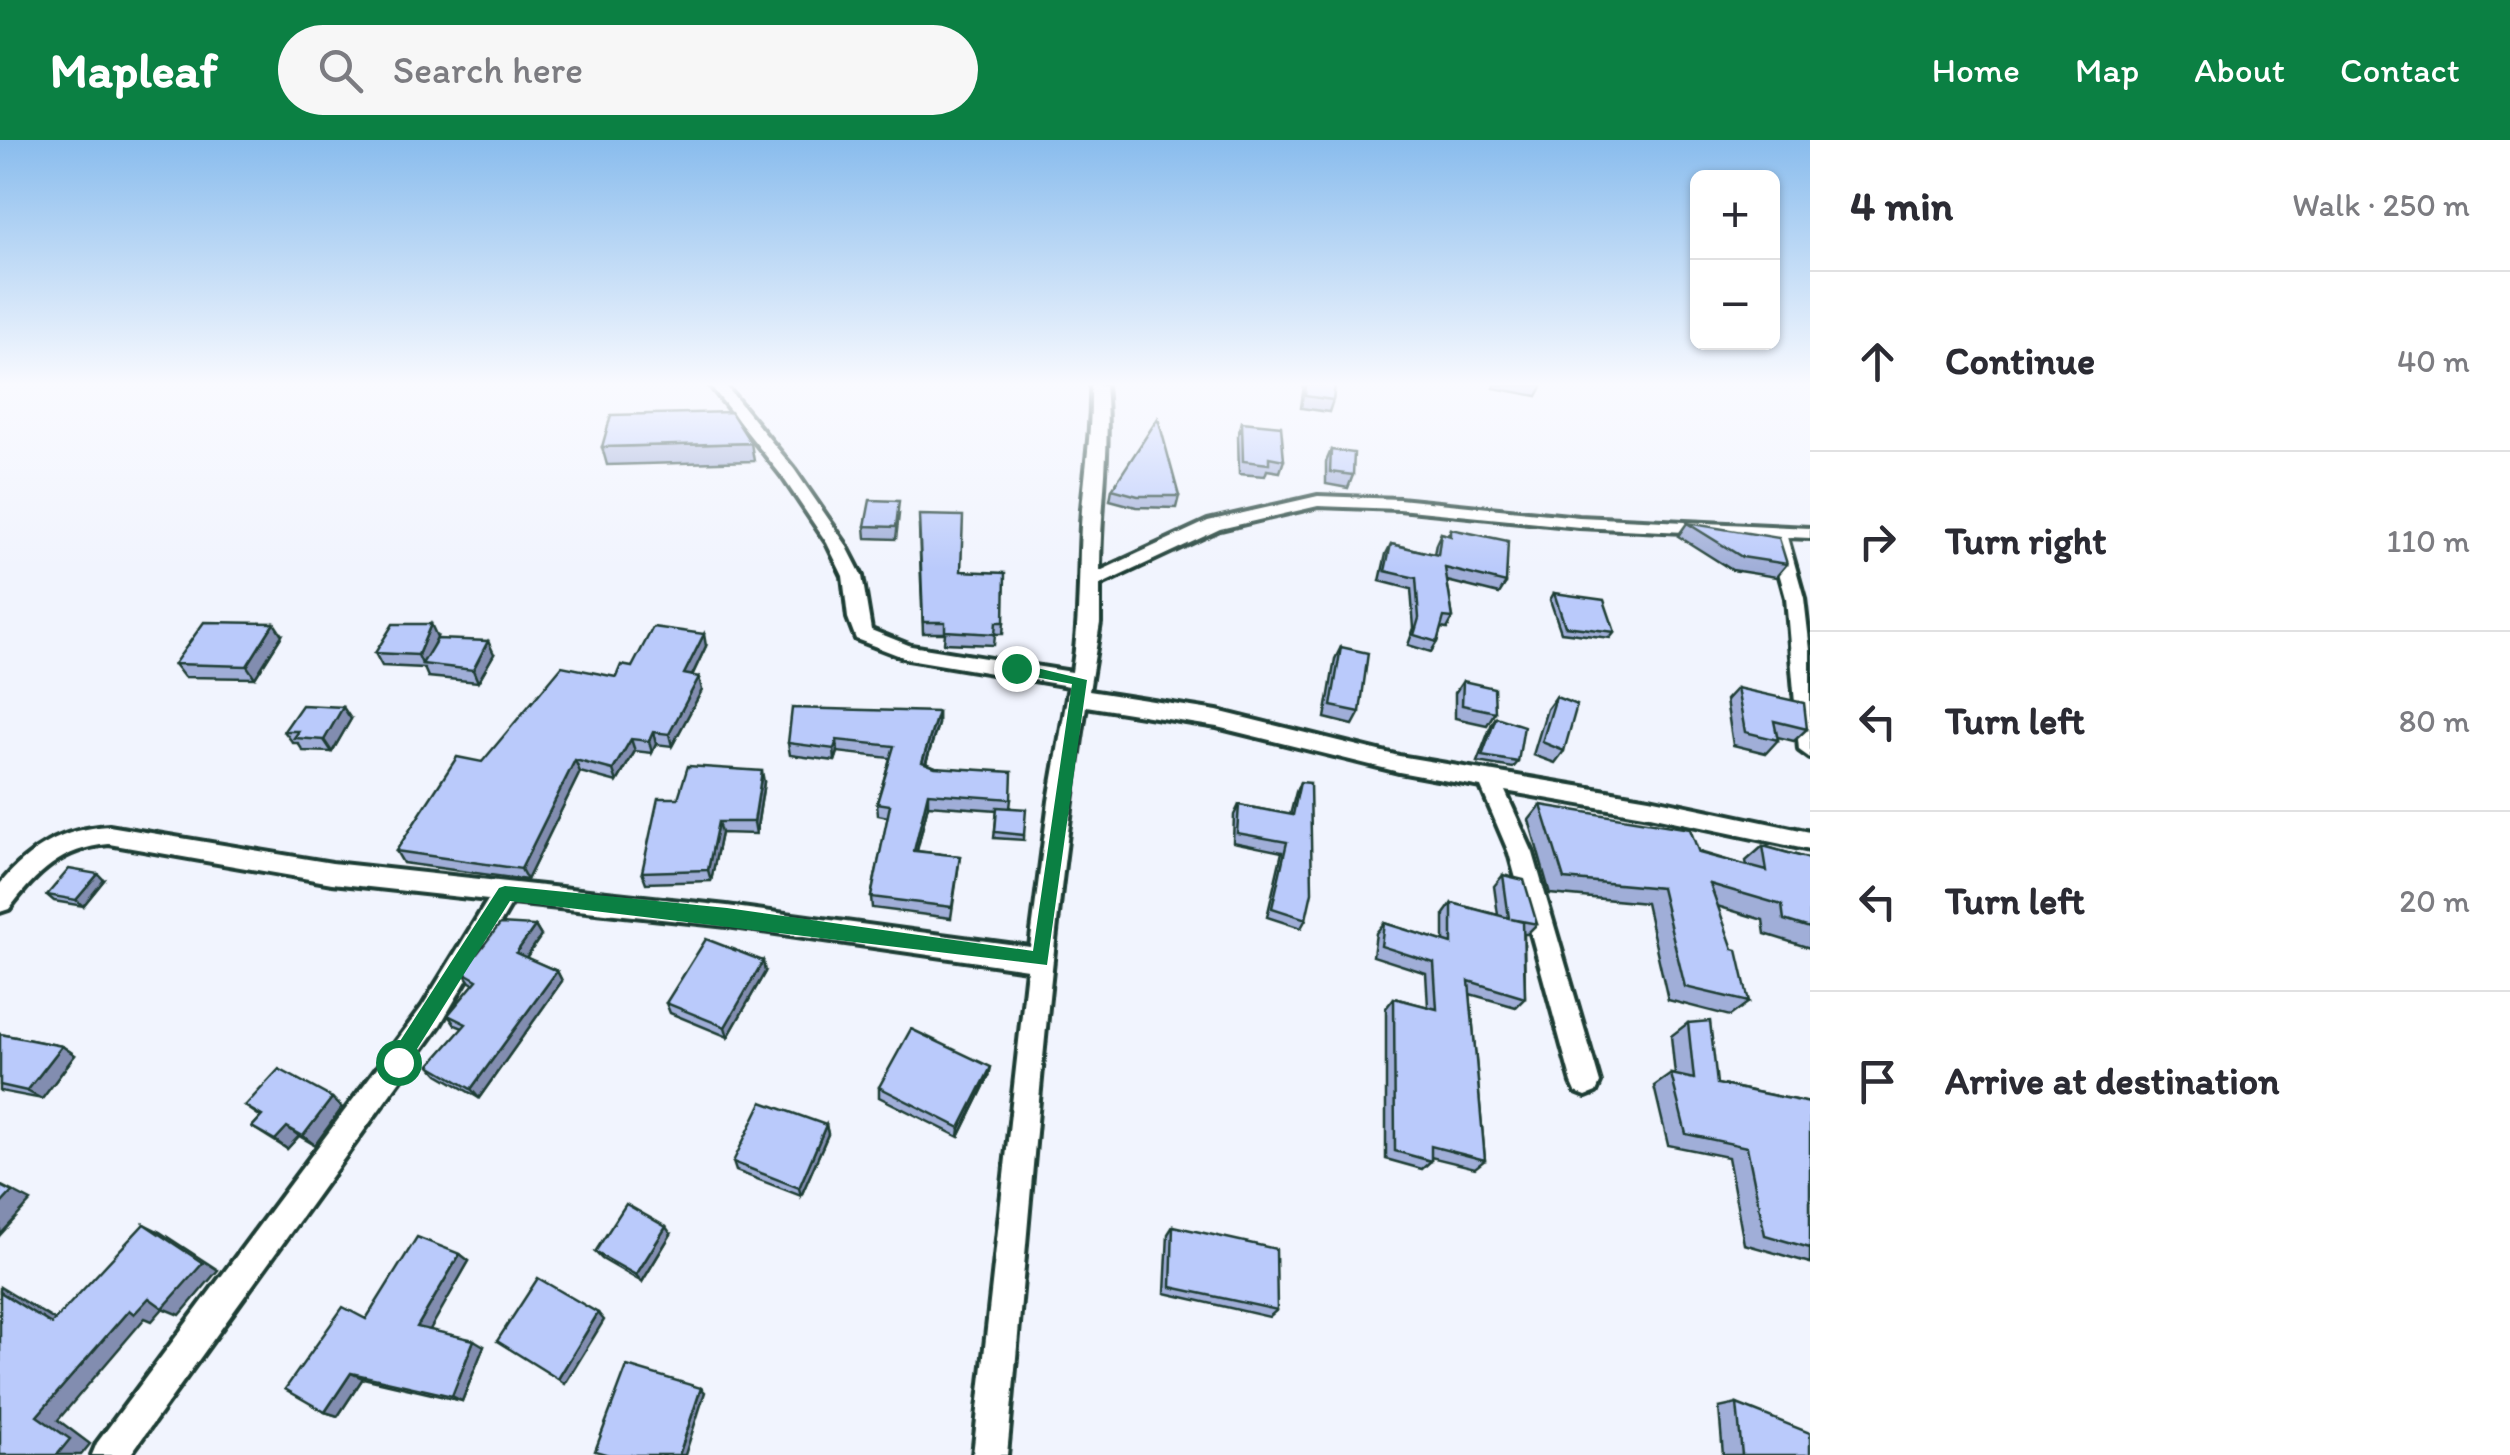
<!DOCTYPE html>
<meta charset="utf-8">
<style>
:root{--surface:#fff;--page:#f7f7f7;--text:#2b2b33;--muted:#7c7c81;--line:#e1e1e2;--accent:#0b8043}
body{margin:0;font-family:Itim,sans-serif;background:var(--page);color:var(--text)}
.controls{position:absolute;right:30px;top:30px;display:grid;overflow:hidden;border-radius:15px;box-shadow:0 2px 8px #0004}
.controls button{width:90px;height:90px;display:grid;place-items:center;padding:0;border:0;border-bottom:2px solid var(--line);background:var(--surface);color:var(--text);font:50px sans-serif}
.stop{position:absolute;width:30px;height:30px;margin:-22px;border:8px solid #0b8043;border-radius:50%;background:#fff}
.stop.end{background:#0b8043;border-color:#fff;box-shadow:0 2px 10px #0008}
.list{margin:0;padding:0;list-style:none}
h2{display:flex;justify-content:space-between;align-items:center;height:130px;margin:0;padding:0 40px;font-size:42px}
h2 small{font-size:32px;font-weight:400;color:var(--muted)}
.list li{display:grid;grid-template-columns:65px 1fr auto;gap:30px;align-items:center;box-sizing:border-box;height:180px;padding:0 40px;border-top:2px solid var(--line)}
.list b{display:block;font-size:38px;white-space:nowrap}
.list em{font-size:32px;font-style:normal;color:var(--muted)}
.icon{flex:none;width:55px;height:55px;fill:none;stroke:currentColor;stroke-width:2;stroke-linecap:round;stroke-linejoin:round}
.map{position:relative;flex:none;width:1810px;height:1315px;overflow:hidden}
header{display:flex;align-items:center;gap:60px;box-sizing:border-box;height:140px;padding:0 50px;background:var(--accent);color:#fff}
header strong{font-size:48px}
nav{display:flex;gap:55px;margin-inline-start:auto;font-size:35px}
.search{width:700px;height:90px;background:var(--page);display:flex;align-items:center;gap:25px;box-sizing:border-box;padding:0 35px;border-radius:55px;color:var(--muted);font-size:38px}
main{display:flex}
aside{flex:1;background:var(--surface)}
.map>svg:first-child{display:block}
.lines{fill:none;stroke-linecap:round;stroke-linejoin:round}
.street-casing{stroke:#1f3d34;stroke-width:8}
.street{fill:#fff;fill-rule:evenodd}
.wall{fill:#a0aed8;stroke:#1f3d34;stroke-width:2.5}
.shaded-wall{fill:#828db0;stroke:#1f3d34;stroke-width:2.5}
.building{fill:#bacafb;stroke:#1f3d34;stroke-width:2.5}
.route{fill:#0b8043}
</style>
<header>
<strong>Mapleaf</strong>
<div class="search"><svg class="icon" aria-label="search" viewBox="0 0 24 24"><circle cx="10" cy="10" r="6"/><path d="M15 15l6 6"/></svg>Search here</div>
<nav><a>Home</a><a>Map</a><a>About</a><a>Contact</a></nav>
</header>
<main>
<div class="map">
<svg width="1810" height="1315" viewBox="0 0 1810 1315">
<rect width="100%" height="100%" fill="#f1f4fe"/>
<filter id="ink" filterUnits="userSpaceOnUse"><feTurbulence type="fractalNoise" baseFrequency=".01" numOctaves="2"/><feDisplacementMap in="SourceGraphic" scale="20" xChannelSelector="R" yChannelSelector="G"/><feConvolveMatrix kernelMatrix="1 2 1 2 8 2 1 2 1" color-interpolation-filters="sRGB"/></filter>
<g filter="url(#ink)">
<g class="lines">
<g class="street-casing">
<path id="street" d="M710,245H725L794,329L845,403L862,436L871,490L911,506L1072,532C1081,477 1078,424 1082,369C1086,324 1092,290 1091,245H1105C1111,307 1100,369 1100,431L1208,381L1318,356L1399,359L1579,377L1810,388V398L1787,397L1804,458L1810,510V618L1799,610L1786,458L1769,396L1579,387L1399,369L1318,366L1220,389L1100,445V483L1089,551L1217,571L1399,616L1649,658L1810,692V710L1649,676L1505,651L1533,713L1600,943L1596,952L1586,956L1576,952L1572,943L1509,713L1481,647L1399,632L1217,587L1086,566C1047,814 1031,1065 1007,1315H973L1027,829L727,786L512,763L440,885L130,1315H92L97,1303L422,867L488,760L332,743L109,704C62,708 36,733 9,769L0,772V744C30,708 62,689 109,686L332,723L727,766L1030,807L1049,661L1069,546L908,519L856,499L848,478L843,436L827,403L782,336Z"/>
</g>
<use href="#street" class="street"/>
</g>
<g class="wall">
<polygon points="1304,245 1335,245 1333,260 1329,272 1301,268"/>
<polygon points="1495,245 1543,245 1537,256 1494,248"/>
<polygon points="1242,282 1284,320 1280,332 1267,330 1265,336 1239,334 1238,295"/>
<polygon points="751,303 754,321 607,325 602,307"/>
<polygon points="1331,310 1353,335 1348,348 1326,344 1326,322"/>
<polygon points="1112,349 1179,356 1176,368 1136,367 1110,360"/>
<polygon points="899,374 896,399 866,398 865,386"/>
<polygon points="1687,383 1787,424 1776,437 1732,430 1678,396"/>
<polygon points="919,387 961,431 1004,482 1003,494 995,494 994,505 944,503 945,493 923,493"/>
<polygon points="1451,389 1506,443 1499,454 1447,441 1453,478 1447,489 1441,488 1437,502 1431,512 1408,505 1414,488 1411,449 1380,441 1386,414 1391,404 1434,414 1436,404 1441,393 1448,395"/>
<polygon points="1554,453 1615,492 1610,498 1561,492 1550,460"/>
<polygon points="282,495 255,538 184,537 174,524"/>
<polygon points="437,497 433,506 494,514 478,542 428,537 424,528 382,526 375,513"/>
<polygon points="706,506 692,536 702,550 672,606 656,604 652,613 635,611 617,642 580,632 527,740 403,723 396,711 482,622 632,527"/>
<polygon points="1341,507 1360,572 1353,585 1325,578 1335,519"/>
<polygon points="1463,541 1495,572 1487,585 1455,578 1455,553"/>
<polygon points="1737,548 1807,589 1794,601 1778,597 1778,600 1766,613 1733,605 1726,560"/>
<polygon points="1556,557 1564,611 1555,623 1533,615 1547,569"/>
<polygon points="938,572 938,584 926,623 1011,659 1010,668 1024,695 1024,700 994,698 997,670 928,665 917,711 960,716 951,778 872,768 871,757 888,677 878,675 877,663 890,618 838,612 835,621 790,615 788,603"/>
<polygon points="1496,577 1518,622 1513,628 1477,622 1492,583"/>
<polygon points="351,579 332,612 303,611 298,603 293,603 284,591"/>
<polygon points="764,642 756,694 721,693 711,741 646,743 642,732 678,658"/>
<polygon points="1300,642 1306,779 1301,788 1267,777 1282,712 1233,702 1234,675 1239,665 1290,675 1296,652"/>
<polygon points="1541,665 1747,726 1746,721 1763,706 1810,719 1810,808 1765,794 1763,780 1717,766 1749,862 1730,876 1668,860 1646,763 1550,754 1529,680"/>
<polygon points="1503,735 1537,784 1527,794 1524,794 1525,858 1516,867 1470,854 1485,1020 1475,1028 1431,1017 1431,1021 1422,1029 1386,1019 1386,868 1394,858 1428,867 1426,833 1373,816 1376,793 1384,783 1444,802 1444,774 1452,763 1498,775 1494,746"/>
<polygon points="104,740 83,766 54,761 47,755"/>
<polygon points="535,786 541,796 526,818 557,831 562,841 479,958 438,934 430,925 463,888 455,885 448,875 474,844 470,842 463,832"/>
<polygon points="765,832 728,897 670,873 666,863"/>
<polygon points="1688,883 1717,944 1810,963 1810,1123 1744,1104 1728,1017 1668,1005 1654,946 1671,934 1675,935 1671,896"/>
<polygon points="0,894 62,906 75,915 42,959 0,951"/>
<polygon points="989,936 959,997 879,957 879,947"/>
<polygon points="332,958 342,968 315,1005 299,996 287,1009 252,987 261,977 245,966"/>
<polygon points="826,985 828,994 801,1056 736,1031 733,1022"/>
<polygon points="1173,1086 1277,1170 1269,1177 1165,1153 1168,1094"/>
<polygon points="671,1094 642,1142 602,1119 595,1112"/>
<polygon points="460,1114 469,1121 429,1190 484,1206 462,1261 363,1238 338,1276 325,1272 366,1179"/>
<polygon points="1737,1264 1810,1315 1723,1315 1719,1268"/>
</g>
<g class="shaded-wall">
<polygon points="274,483 282,495 255,538 247,526"/>
<polygon points="431,484 437,497 425,524 422,524 418,515"/>
<polygon points="704,494 706,506 687,546 684,534"/>
<polygon points="488,501 494,514 478,542 473,530"/>
<polygon points="699,537 702,550 672,606 669,594"/>
<polygon points="343,567 351,579 332,612 324,600"/>
<polygon points="938,572 938,584 922,634 922,622"/>
<polygon points="653,592 656,604 652,613 649,601"/>
<polygon points="631,599 635,611 617,642 613,630"/>
<polygon points="837,600 838,612 835,621 834,609"/>
<polygon points="575,620 580,632 527,740 521,729"/>
<polygon points="762,631 764,642 756,694 754,682"/>
<polygon points="928,653 928,665 914,722 914,711"/>
<polygon points="718,682 721,693 711,741 708,730"/>
<polygon points="98,734 104,740 83,766 76,760"/>
<polygon points="535,786 541,796 522,823 516,813"/>
<polygon points="763,821 765,832 728,897 725,887"/>
<polygon points="557,831 562,841 479,958 471,949"/>
<polygon points="62,906 75,915 42,959 27,951"/>
<polygon points="991,927 989,936 959,997 960,988"/>
<polygon points="332,958 342,968 315,1005 303,996"/>
<polygon points="826,985 828,994 801,1056 799,1048"/>
<polygon points="287,987 299,996 287,1009 275,1000"/>
<polygon points="0,1045 31,1061 0,1095"/>
<polygon points="144,1084 160,1092 218,1130 180,1175 163,1168"/>
<polygon points="666,1087 671,1094 642,1142 636,1135"/>
<polygon points="460,1114 469,1121 428,1193 417,1187"/>
<polygon points="0,1147 71,1190 51,1184 0,1152"/>
<polygon points="149,1158 166,1165 152,1181 145,1178 58,1280 90,1304 81,1315 57,1315 37,1276 129,1170"/>
<polygon points="598,1173 604,1180 565,1244 558,1239"/>
<polygon points="474,1200 484,1206 462,1261 452,1256"/>
<polygon points="351,1233 363,1238 338,1276 325,1272"/>
<polygon points="701,1248 705,1252 685,1315 679,1315"/>
</g>
<g class="building">
<polygon points="1306,245 1335,245 1333,260 1305,256"/>
<polygon points="731,272 751,303 602,307 611,275"/>
<polygon points="1158,278 1179,356 1138,356 1112,349"/>
<polygon points="1242,282 1281,286 1284,320 1269,317 1269,324 1243,321"/>
<polygon points="1331,310 1354,313 1353,335 1330,332"/>
<polygon points="870,360 899,361 896,387 865,386"/>
<polygon points="919,375 963,376 961,431 1005,433 1004,482 996,482 995,494 945,491 945,482 923,482"/>
<polygon points="1687,383 1779,398 1787,424 1742,417"/>
<polygon points="1451,389 1508,401 1506,443 1445,428 1453,478 1444,477 1437,502 1414,495 1419,478 1416,438 1385,431 1391,404 1438,415 1441,393 1451,396"/>
<polygon points="1554,453 1604,460 1615,492 1565,486"/>
<polygon points="204,482 274,483 247,526 174,524"/>
<polygon points="393,484 431,484 418,515 375,513"/>
<polygon points="653,487 704,494 684,534 699,537 669,594 653,592 649,601 631,599 613,630 575,620 521,729 396,711 457,617 482,622 562,526 616,537 621,525 632,527"/>
<polygon points="437,499 488,501 473,530 422,524"/>
<polygon points="1341,507 1368,513 1360,572 1331,566"/>
<polygon points="1463,541 1494,548 1495,572 1462,565"/>
<polygon points="1737,548 1804,563 1807,589 1774,581 1778,600 1745,592"/>
<polygon points="1556,557 1577,565 1564,611 1542,602"/>
<polygon points="302,565 343,567 324,600 294,598 299,591 284,591"/>
<polygon points="792,568 938,572 922,622 935,627 1012,632 1011,659 928,653 914,711 960,716 952,767 871,757 890,665 877,663 894,606 837,600 834,609 788,603"/>
<polygon points="1496,577 1524,586 1518,622 1482,616"/>
<polygon points="688,626 762,631 754,682 718,682 708,730 642,732 658,658 678,658"/>
<polygon points="1300,642 1310,643 1312,752 1306,779 1272,768 1287,702 1237,693 1239,665 1293,675"/>
<polygon points="1541,665 1690,689 1699,713 1767,731 1763,706 1810,719 1810,788 1784,780 1782,765 1710,744 1733,809 1737,810 1749,862 1685,847 1661,748 1564,739"/>
<polygon points="997,667 1026,669 1024,695 995,692"/>
<polygon points="69,729 98,734 76,760 47,755"/>
<polygon points="1503,735 1524,740 1537,784 1511,779 1523,782 1525,858 1469,841 1485,1020 1431,1006 1431,1021 1395,1011 1394,858 1437,869 1434,823 1381,806 1384,783 1452,804 1452,763 1509,778"/>
<polygon points="500,784 535,786 516,813 557,831 471,949 430,925 466,884 448,875 477,840 463,832"/>
<polygon points="706,799 763,821 725,887 666,863"/>
<polygon points="1710,881 1717,944 1810,963 1810,1108 1765,1095 1747,1007 1686,994 1671,934 1694,939 1688,883"/>
<polygon points="911,889 991,927 960,988 879,947"/>
<polygon points="0,894 62,906 27,951 0,945"/>
<polygon points="279,929 332,958 303,996 287,987 275,1000 252,987 262,976 245,966"/>
<polygon points="762,962 826,985 799,1048 733,1022"/>
<polygon points="0,1046 12,1052 0,1065"/>
<polygon points="626,1064 666,1087 636,1135 595,1112"/>
<polygon points="144,1084 203,1123 163,1168 149,1158 134,1174 129,1170 37,1276 70,1299 57,1315 0,1315 0,1152 51,1184"/>
<polygon points="1173,1086 1276,1109 1277,1170 1171,1147"/>
<polygon points="417,1097 460,1114 417,1187 474,1200 452,1256 351,1233 325,1272 285,1249 343,1167 366,1179"/>
<polygon points="538,1138 598,1173 558,1239 497,1201"/>
<polygon points="627,1226 701,1248 679,1315 609,1315 595,1311"/>
<polygon points="1737,1264 1810,1293 1810,1315 1742,1315"/>
</g>
</g>
<linearGradient id="sky" x2="0" y2="1"><stop stop-color="#89bced"/><stop offset="0.57" stop-color="#f9faff"/><stop offset="1" stop-color="#f9faff" stop-opacity="0"/></linearGradient>
<rect width="1810" height="429" fill="url(#sky)"/>
<polygon class="route" points="1016,523 1087,540 1047,825 510,761 405,928 391,928 391,915 499,748 505,746 727,768 1033,811 1072,544 1010,532 1008,528"/>
</svg>
<div class="controls">
<button>+</button>
<button>−</button>
</div>
<div class="stop" style="left:398px;top:922px"></div>
<div class="stop end" style="left:1016px;top:528px"></div>
</div>
<aside>
<h2>4 min<small>Walk · 250 m</small></h2>
<ul class="list">
<li><svg class="icon" aria-label="ahead" viewBox="0 0 24 24"><path d="M12 20V5M6 11l6-6 6 6"/></svg><div><b>Continue</b></div><em>40 m</em></li>
<li><svg class="icon" aria-label="right" viewBox="0 0 24 24"><path d="M7 20v-9h11M14 6l5 5-5 5"/></svg><div><b>Turn right</b></div><em>110 m</em></li>
<li><svg class="icon" aria-label="left" viewBox="0 0 24 24"><path d="M17 20v-9H6M10 6l-5 5 5 5"/></svg><div><b>Turn left</b></div><em>80 m</em></li>
<li><svg class="icon" aria-label="left" viewBox="0 0 24 24"><path d="M17 20v-9H6M10 6l-5 5 5 5"/></svg><div><b>Turn left</b></div><em>20 m</em></li>
<li><svg class="icon" aria-label="arrive" viewBox="0 0 24 24"><path d="M6 21V4h12l-3 4 3 4H6"/></svg><div><b>Arrive at destination</b></div></li>
</ul>
</aside>
</main>
